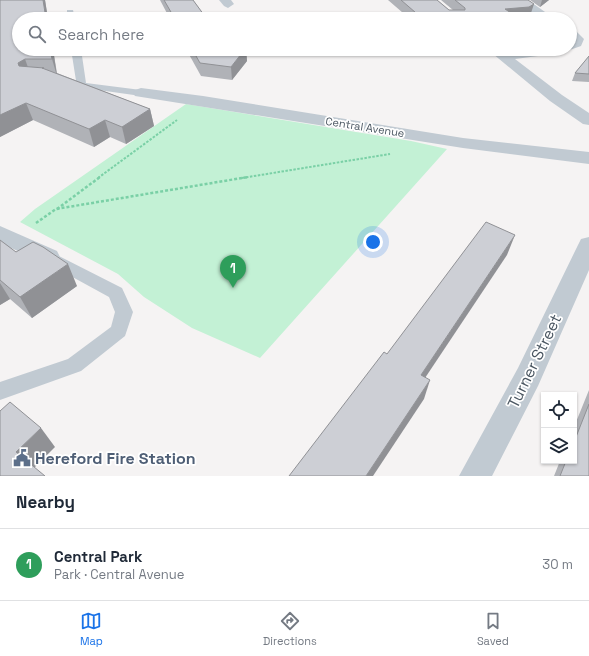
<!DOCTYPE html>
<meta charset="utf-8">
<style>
:root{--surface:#fff;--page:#f6f6f7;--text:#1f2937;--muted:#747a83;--line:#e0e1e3;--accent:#1a73e8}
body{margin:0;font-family:"Space Grotesk",sans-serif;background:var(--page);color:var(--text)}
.controls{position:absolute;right:12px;bottom:12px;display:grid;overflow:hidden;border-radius:0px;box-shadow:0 1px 3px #0004}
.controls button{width:36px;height:36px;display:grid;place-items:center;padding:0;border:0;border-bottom:1px solid var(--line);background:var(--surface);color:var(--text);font:20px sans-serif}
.you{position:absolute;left:373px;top:242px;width:14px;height:14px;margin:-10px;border:3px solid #fff;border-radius:50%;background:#1a73e8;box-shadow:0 0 0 6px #1a73e833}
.badge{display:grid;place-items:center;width:26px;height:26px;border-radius:50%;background:var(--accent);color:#fff;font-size:13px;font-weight:700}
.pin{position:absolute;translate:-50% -33px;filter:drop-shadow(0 1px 2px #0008)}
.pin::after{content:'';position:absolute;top:21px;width:14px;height:12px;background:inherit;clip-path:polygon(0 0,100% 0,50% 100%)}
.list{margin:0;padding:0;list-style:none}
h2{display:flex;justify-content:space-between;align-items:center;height:52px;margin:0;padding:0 16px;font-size:17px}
h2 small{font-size:13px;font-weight:400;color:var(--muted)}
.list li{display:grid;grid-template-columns:26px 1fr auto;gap:12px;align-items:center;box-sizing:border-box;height:72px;padding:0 16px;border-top:1px solid var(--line)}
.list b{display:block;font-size:15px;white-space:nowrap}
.list p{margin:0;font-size:13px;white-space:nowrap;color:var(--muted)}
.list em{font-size:13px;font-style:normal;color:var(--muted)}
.icon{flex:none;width:22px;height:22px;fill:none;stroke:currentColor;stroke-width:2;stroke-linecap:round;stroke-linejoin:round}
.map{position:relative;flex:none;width:589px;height:476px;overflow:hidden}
.search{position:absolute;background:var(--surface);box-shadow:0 1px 3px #0004;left:12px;right:12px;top:12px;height:44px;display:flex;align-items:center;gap:10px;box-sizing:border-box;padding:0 14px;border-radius:22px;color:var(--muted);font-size:15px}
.sheet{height:124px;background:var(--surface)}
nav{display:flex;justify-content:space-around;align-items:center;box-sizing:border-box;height:56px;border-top:1px solid var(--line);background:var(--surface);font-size:11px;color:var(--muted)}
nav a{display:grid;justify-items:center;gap:2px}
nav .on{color:var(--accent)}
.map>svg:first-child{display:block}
.green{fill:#c3f1d5}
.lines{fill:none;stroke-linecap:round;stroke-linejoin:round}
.path-far1{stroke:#7ad0a6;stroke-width:2;stroke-dasharray:2.5 1.5;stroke-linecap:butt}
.path{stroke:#7ad0a6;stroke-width:2.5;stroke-dasharray:3 2;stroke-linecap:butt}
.lane{fill:#c1cad2;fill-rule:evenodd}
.street{fill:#c1cad2;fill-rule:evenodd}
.wall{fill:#b0b2b7}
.shaded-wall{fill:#909195}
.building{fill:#cdcfd5;stroke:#909195}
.labels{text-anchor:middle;stroke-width:3.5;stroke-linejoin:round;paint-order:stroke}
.far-street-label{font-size:11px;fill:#4a5661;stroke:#fff}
.near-street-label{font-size:16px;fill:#4a5661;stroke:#fff}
.near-service-label{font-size:16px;font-weight:bold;fill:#4e5e75;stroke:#fff;text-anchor:start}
</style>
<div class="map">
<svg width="589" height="476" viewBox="0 0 589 476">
<rect width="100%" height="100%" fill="#f5f3f3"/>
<polygon class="green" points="186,104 411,141 447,149 260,358 192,328 144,297 118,274 20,222 35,209"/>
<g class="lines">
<g class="path-far1">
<polyline points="98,178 177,120"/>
<polyline points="242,178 390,154"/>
</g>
<g class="path">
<polyline points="57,209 100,177"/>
<polyline points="36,223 56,209 248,177"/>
</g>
<g class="lane">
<polygon points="67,10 73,10 75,19 67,19"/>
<polygon points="71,49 81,49 86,83 141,90 146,93 141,96 77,87"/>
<polygon points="51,252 122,288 133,312 125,336 81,371 0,400 0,382 68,359 111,327 115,312 109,297 45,262 43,258 45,254"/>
</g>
<g class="street">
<polygon points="219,0 231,0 234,4 228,8 224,6"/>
<polygon points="514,0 528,0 555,19 541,19"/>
<polygon points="570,29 575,30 584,39 581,46 561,53 515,59 562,95 589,113 589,125 583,124 550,101 487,49 503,49 506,51 526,49 570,49"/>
<polygon points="141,88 203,96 463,138 589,152 589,164 463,148 135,96 133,93 135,90"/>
<polygon points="0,226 57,251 60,257 57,263 49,265 0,243"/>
<polygon points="589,237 589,270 538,386 492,476 459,476 518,368 578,245 581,239"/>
</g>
</g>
<g class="wall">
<polygon points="0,0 45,0 48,19 19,19 19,49 53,49 57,73 150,109 154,126 126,144 110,137 94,147 33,120 0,137"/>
<polygon points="160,0 193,0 204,15 225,19 170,19"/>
<polygon points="388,0 437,0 449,10 453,10 441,0 528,0 531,13 526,17 518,17 520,19 410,19"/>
<polygon points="530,0 549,0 540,7"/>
<polygon points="186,49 246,49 247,61 232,80 201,76"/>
<polygon points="444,49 473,49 447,52"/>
<polygon points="589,56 589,82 572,81 575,73"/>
<polygon points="0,240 16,252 77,286 32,318 10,299 0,305"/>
<polygon points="589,390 589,476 554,476 560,461 574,461 574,427"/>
</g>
<g class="shaded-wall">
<polygon points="43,0 45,0 48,19 46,19"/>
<polygon points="542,0 549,0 540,7"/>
<polygon points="534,4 531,13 526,17 503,19 505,9"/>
<polygon points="50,49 53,49 57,76 52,59"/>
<polygon points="245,49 246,49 247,61 232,80 231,67"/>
<polygon points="448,49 473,49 447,52"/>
<polygon points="25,59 31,76 25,80 18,63"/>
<polygon points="26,103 33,120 0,137 0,115"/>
<polygon points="150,109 154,126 126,144 122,127"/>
<polygon points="105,120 110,137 94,147 89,129"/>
<polygon points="515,235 507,255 415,393 421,375"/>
<polygon points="68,264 77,286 32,318 20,297"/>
<polygon points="0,283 10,299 0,305"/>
<polygon points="430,380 424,399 373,476 366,476"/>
<polygon points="41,428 55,447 32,470 16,452"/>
</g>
<g class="building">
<polygon points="0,0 43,0 46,19 19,19 19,49 50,49 52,59 25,59 18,63 19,66 44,68 42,68 150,109 122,127 105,120 89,129 26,103 0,115"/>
<polygon points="164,0 193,0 204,15 220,13 225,19 175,19"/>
<polygon points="401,0 437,0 449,10 465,10 465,8 455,0 528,0 534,4 529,7 505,9 520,19 423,19"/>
<polygon points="192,49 245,49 231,67 200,63"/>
<polygon points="589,56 589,74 575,73"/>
<polygon points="486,222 515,235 421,375 430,380 366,476 289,476 384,352 387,354"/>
<polygon points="0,240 16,252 33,242 43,247 68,264 20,297 0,280"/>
<polygon points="10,402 41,428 16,452 45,476 0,476 0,411"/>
<polygon points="589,404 589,476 560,476 566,461 574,461 574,442"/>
</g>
<defs>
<g id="civic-bare" transform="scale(1.38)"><path d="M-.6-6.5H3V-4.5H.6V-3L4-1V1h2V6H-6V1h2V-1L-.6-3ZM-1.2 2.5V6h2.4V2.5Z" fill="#5c6f8a" stroke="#fff" stroke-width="2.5" paint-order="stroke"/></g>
</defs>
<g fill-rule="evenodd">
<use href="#civic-bare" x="22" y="458"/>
</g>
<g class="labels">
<g class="far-street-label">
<text transform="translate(365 127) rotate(9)" y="4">Central Avenue</text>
</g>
<g class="near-street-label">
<text transform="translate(534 361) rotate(-64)" y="6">Turner Street</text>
</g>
<g class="near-service-label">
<text x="35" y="464">Hereford Fire Station</text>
</g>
</g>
</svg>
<div class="controls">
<button><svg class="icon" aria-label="locate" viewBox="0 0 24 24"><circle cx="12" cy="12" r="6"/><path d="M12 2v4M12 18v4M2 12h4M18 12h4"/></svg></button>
<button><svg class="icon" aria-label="layers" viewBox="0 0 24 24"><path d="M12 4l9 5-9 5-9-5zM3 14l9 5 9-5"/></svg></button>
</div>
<div class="you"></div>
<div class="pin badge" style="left:233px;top:288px;background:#2e9e5b">1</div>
<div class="search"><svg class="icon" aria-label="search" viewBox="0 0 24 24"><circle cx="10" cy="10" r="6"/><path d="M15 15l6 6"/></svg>Search here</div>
</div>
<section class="sheet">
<h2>Nearby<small></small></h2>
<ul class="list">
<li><span class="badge" style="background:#2e9e5b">1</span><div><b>Central Park</b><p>Park · Central Avenue</p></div><em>30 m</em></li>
</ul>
</section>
<nav>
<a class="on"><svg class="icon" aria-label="map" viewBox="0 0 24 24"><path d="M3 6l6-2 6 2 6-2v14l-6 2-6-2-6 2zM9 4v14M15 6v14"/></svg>Map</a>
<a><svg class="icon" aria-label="directions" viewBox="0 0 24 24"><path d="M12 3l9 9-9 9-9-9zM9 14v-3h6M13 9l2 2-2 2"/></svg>Directions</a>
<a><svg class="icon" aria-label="saved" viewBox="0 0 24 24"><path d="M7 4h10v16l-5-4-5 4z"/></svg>Saved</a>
</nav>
